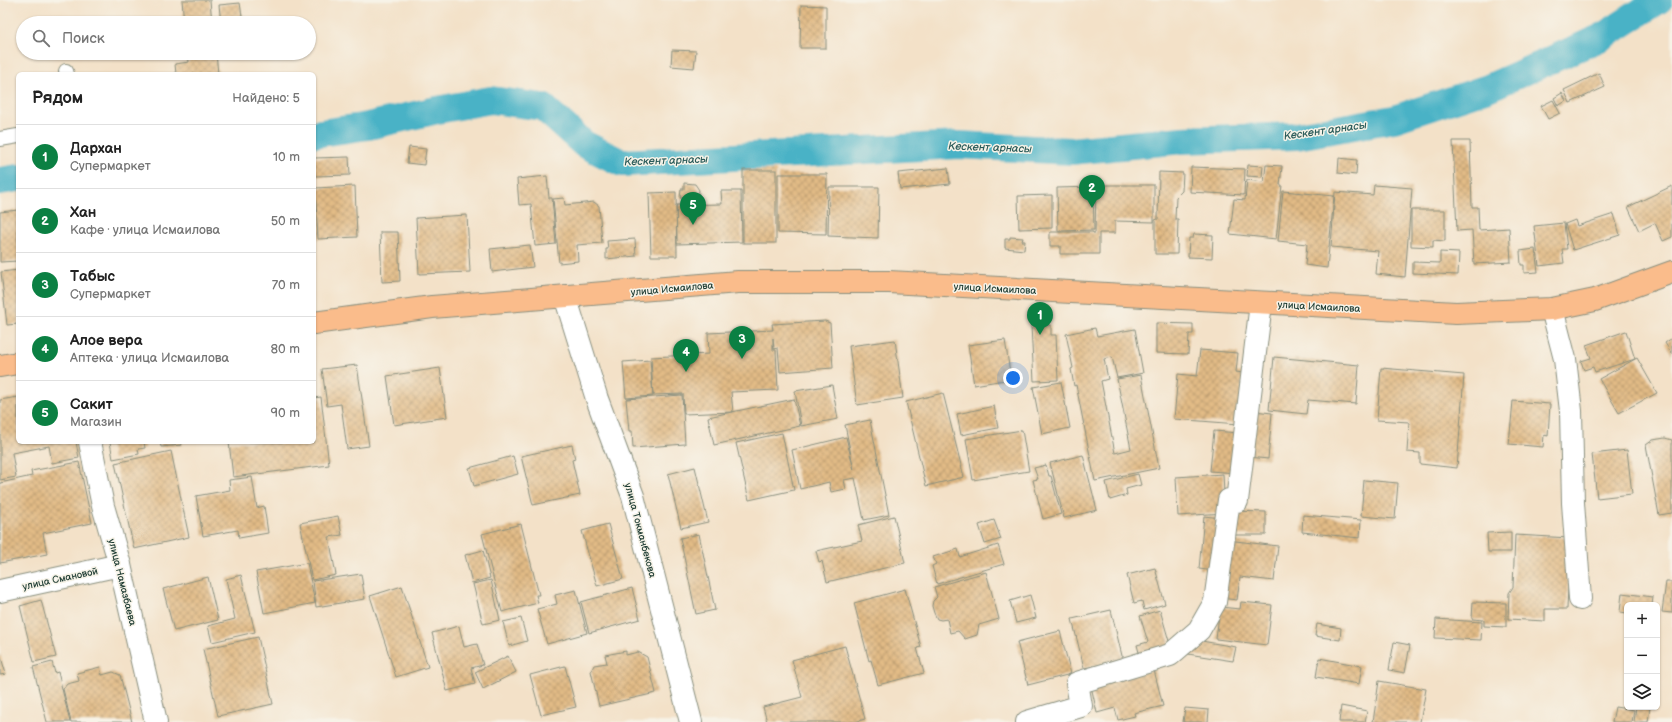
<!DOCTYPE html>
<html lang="ru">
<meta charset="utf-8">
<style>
:root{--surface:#fff;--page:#f6f6f6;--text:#222;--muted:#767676;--line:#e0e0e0;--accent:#0b8043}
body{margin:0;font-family:"Balsamiq Sans",sans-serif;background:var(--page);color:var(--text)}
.controls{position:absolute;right:12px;bottom:12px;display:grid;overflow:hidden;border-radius:6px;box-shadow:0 1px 3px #0004}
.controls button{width:36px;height:36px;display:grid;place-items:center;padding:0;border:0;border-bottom:1px solid var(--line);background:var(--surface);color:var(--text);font:20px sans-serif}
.you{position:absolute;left:1013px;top:378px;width:14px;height:14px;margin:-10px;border:3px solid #fff;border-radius:50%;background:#1a73e8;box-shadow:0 0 0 6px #1a73e833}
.badge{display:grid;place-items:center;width:26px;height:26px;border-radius:50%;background:var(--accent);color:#fff;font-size:13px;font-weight:700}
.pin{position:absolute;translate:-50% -33px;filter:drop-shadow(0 1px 2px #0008)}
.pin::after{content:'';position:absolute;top:21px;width:14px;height:12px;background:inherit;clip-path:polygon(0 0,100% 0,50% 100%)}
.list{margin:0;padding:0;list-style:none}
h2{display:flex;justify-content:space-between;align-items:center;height:52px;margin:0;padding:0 16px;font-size:17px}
h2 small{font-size:13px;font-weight:400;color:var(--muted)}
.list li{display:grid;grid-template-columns:26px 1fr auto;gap:12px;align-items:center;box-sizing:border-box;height:64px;padding:0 16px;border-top:1px solid var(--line)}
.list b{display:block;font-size:15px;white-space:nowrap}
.list p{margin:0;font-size:13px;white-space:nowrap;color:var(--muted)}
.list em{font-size:13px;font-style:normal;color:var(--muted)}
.icon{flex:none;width:22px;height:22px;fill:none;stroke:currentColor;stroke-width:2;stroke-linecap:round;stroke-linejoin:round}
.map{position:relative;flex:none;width:1672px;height:722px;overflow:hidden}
.search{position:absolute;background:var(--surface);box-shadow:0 1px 3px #0004;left:16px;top:16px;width:300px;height:44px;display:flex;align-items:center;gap:10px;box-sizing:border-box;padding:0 14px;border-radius:22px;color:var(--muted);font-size:15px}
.panel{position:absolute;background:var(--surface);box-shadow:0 1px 3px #0004;left:16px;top:72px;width:300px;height:372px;border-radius:6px}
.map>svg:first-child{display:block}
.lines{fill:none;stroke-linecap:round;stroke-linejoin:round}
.canal{stroke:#48b2c6;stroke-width:28}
.building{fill:url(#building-cross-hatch)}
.service-casing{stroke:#898f7e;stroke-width:16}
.minor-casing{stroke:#898f7e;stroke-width:24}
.primary-casing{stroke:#898f7e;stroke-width:24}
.service{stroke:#fff;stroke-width:14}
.minor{stroke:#fff;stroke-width:22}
.primary{stroke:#fabc8b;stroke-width:22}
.labels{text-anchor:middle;stroke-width:3;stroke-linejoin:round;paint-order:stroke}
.street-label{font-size:10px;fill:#1f3d34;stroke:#f7f3e8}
.water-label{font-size:11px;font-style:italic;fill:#295a58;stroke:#f7f3e8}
</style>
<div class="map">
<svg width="1672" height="722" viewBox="0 0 1672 722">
<defs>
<pattern id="building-cross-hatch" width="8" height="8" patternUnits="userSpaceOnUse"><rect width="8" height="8" fill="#e2bb86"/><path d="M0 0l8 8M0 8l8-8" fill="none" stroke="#b7996e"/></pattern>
</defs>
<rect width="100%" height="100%" fill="#f7f3e8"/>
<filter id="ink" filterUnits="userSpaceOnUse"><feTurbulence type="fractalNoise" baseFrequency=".025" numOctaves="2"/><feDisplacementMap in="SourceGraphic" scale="8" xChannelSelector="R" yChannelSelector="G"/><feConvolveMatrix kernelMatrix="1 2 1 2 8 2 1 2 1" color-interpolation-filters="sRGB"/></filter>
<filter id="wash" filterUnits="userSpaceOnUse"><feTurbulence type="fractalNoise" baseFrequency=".012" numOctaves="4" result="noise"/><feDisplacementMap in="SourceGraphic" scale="16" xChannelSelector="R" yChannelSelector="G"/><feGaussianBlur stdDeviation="0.9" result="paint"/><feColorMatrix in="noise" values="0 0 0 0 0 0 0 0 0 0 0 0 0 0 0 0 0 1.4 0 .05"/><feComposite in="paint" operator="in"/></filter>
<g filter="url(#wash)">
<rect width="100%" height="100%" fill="#f3e1c8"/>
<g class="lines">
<g class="canal">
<polyline points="314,134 368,126 437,110 491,100 543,107 584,144 622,163 959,145 1071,151 1182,140 1297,136 1394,119 1488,88 1602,37 1659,0"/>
<polyline points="0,181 18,178"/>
</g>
</g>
<g id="blocks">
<g class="building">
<polygon points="182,0 210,0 212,23 184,23"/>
<polygon points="240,3 243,23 221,23 219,5"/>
<polygon points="801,5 826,6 826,48 800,48"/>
<polygon points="672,50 696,51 694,68 671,66"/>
<polygon points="188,53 216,53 218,74 176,74 175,64 189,62"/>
<polygon points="224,53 246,53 246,54 225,57"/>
<polygon points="1599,73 1605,87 1570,103 1564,90"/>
<polygon points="1562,93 1566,101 1558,106 1554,98"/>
<polygon points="1553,100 1560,113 1548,119 1541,106"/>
<polygon points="1453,141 1470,141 1472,207 1478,207 1479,230 1509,228 1511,262 1474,264 1472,230 1457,231"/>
<polygon points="409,147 426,149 424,165 407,163"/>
<polygon points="349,157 350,175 314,176 314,158"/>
<polygon points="1339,158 1357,160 1356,175 1338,173"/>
<polygon points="1248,165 1263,166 1262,177 1247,176"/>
<polygon points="1266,165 1282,166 1280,185 1282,185 1276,239 1230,234 1234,199 1245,200 1247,180 1264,182"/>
<polygon points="1191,167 1245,169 1244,195 1190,192"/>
<polygon points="948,168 950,184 900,189 898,173"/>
<rect x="743" y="170" width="33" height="73"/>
<polygon points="1159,172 1183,173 1182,191 1176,197 1175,219 1178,219 1177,254 1155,254 1155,220 1158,219"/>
<polygon points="778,174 827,174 826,234 778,233"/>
<polygon points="547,176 549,198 552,198 556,244 535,246 531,204 519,205 517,179"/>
<polygon points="684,183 695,184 699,190 698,199 680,198 681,189 684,189"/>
<polygon points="1106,185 1154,185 1154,222 1115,221 1115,233 1099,233 1099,254 1060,254 1060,246 1050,246 1050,232 1093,232 1093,233 1095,233 1096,186 1106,186"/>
<polygon points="1374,185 1412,188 1405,277 1376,274 1378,251 1331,247 1335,192 1373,195"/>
<polygon points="355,186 357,237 318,239 315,188"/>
<polygon points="1672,186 1672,237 1663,241 1655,223 1639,231 1628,207"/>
<polygon points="829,187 879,187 878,238 828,236"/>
<polygon points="1093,187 1094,230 1058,231 1057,188"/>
<polygon points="721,191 741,191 742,242 677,244 676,205 722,204"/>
<polygon points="1283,191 1334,196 1327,268 1305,265 1307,244 1278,241"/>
<polygon points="676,192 677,256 651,256 649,193"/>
<polygon points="1052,195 1052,228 1019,229 1018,196"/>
<polygon points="564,198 565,205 594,202 599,206 602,243 577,245 578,261 559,263 553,199"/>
<polygon points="18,210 18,261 0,262 0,212"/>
<polygon points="1411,210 1445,210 1445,241 1433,240 1433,247 1411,246"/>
<polygon points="1614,214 1620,235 1573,250 1565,224 1575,220 1577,226"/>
<polygon points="467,215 470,272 419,274 416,218"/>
<polygon points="1564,223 1567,249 1562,249 1564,263 1539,266 1534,226"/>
<polygon points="380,232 398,232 400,281 382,282"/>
<polygon points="1194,234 1213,235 1212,258 1188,257 1189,238 1193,238"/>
<polygon points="1010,237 1023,238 1022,241 1025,241 1024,250 1005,248 1005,239 1010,239"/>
<polygon points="635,239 636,256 606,259 606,249 608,249 607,241"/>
<polygon points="530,245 533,267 492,272 490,249"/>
<polygon points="1535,249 1538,272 1524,273 1524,265 1521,265 1520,251"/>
<polygon points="1440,252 1459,253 1458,275 1413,273 1413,262 1440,263"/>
<polygon points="18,270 18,324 7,325 1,272"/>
<polygon points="825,321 830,323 833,368 780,372 778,348 774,349 773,338 773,350 776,350 778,390 731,392 733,412 684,414 683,394 653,395 651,357 709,354 708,333 773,330 772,324"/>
<polygon points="1156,323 1193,324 1193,334 1189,334 1188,354 1156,353"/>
<polygon points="1051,325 1051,335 1056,335 1058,380 1034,381 1031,326"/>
<polygon points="1095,328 1097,336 1135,329 1143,373 1117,378 1112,357 1104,359 1108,379 1101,381 1115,453 1131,449 1117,379 1141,375 1159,468 1095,481 1076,385 1074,386 1071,369 1073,368 1066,334"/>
<polygon points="1626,331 1635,359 1595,372 1593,367 1584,370 1581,361 1591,358 1586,345"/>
<polygon points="1672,338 1672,354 1665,343"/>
<polygon points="895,340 903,398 857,405 849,346"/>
<polygon points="1005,340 1011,379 974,385 968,345"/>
<polygon points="1200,350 1238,353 1236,372 1243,373 1239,424 1174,419 1178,374 1197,376"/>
<polygon points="1274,357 1359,365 1356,404 1308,400 1306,414 1269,410"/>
<polygon points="1637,358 1657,393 1619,413 1599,379"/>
<polygon points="650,360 653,396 626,398 623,362"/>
<polygon points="357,365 369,446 347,449 341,404 327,406 322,369"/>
<polygon points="440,368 447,417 394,425 387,376"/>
<polygon points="1381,368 1464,375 1457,468 1420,464 1420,453 1407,452 1409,422 1377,420"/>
<polygon points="1061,382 1070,428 1042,434 1033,387"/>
<polygon points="832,385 838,419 801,426 795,391"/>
<polygon points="943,393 964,477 926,486 906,402"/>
<polygon points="682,395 685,444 633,448 632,431 629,431 626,399"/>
<polygon points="18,397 18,442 76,442 79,458 52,463 49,446 12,453 16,477 0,480 0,400"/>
<polygon points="321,397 329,465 233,477 229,442 314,442 314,398"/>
<polygon points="794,399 800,426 714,445 708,417"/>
<polygon points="1513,401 1550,404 1548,436 1544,435 1543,447 1509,444"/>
<polygon points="994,406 998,428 961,435 957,414"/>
<polygon points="1254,411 1272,413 1268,459 1249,457"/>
<polygon points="870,420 889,515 864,520 855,478 844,480 846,489 831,492 829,482 800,489 792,450 846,437 854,470 845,425"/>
<polygon points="1022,430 1029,471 973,480 966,439"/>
<polygon points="1214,431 1239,433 1236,473 1210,471"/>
<polygon points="782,433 794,490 749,500 736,443"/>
<polygon points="1665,438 1672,440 1672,513 1659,515 1646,445 1653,440"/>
<polygon points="110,442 144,442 145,448 138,449 139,454 113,459"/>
<polygon points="160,442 181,442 182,445 161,447"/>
<polygon points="572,445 575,459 572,460 580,495 533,505 521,456"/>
<polygon points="1627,450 1632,494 1597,498 1592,454"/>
<polygon points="171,451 189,537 134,549 115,463"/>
<polygon points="1083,455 1097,510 1064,518 1050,463"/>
<polygon points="513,456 518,474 474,486 469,468"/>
<polygon points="79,462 92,523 43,533 47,554 0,563 0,483 32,476 31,471"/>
<polygon points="1046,465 1049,476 1051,476 1061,514 1043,519 1033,480 1038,479 1034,468"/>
<polygon points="695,467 708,522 681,528 668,474"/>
<polygon points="1138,474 1141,485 1126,489 1127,495 1110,500 1106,482"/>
<polygon points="1223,474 1225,513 1178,516 1176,477"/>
<polygon points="252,477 257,508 264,506 268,533 239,538 238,530 203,536 196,496 230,490 229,480"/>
<polygon points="1364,480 1398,483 1395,519 1361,516"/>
<polygon points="1231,511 1266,512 1266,535 1231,535"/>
<polygon points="1303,515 1361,520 1360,538 1302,532"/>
<polygon points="338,516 342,535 329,537 336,575 312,580 300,523"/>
<polygon points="894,516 905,563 827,582 822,561 819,562 816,551 862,541 858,525"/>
<polygon points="1204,516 1221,518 1215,571 1199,569"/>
<polygon points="994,520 1001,539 985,544 979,525"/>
<polygon points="521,524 539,595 536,595 538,603 502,612 482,534"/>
<polygon points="608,524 623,579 597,586 582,531"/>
<polygon points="1511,532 1511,552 1488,552 1487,533"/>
<polygon points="699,534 715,610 696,614 680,538"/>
<polygon points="1515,535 1570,538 1567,609 1545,609 1545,621 1508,619 1509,593 1513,587"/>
<polygon points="1227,540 1278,546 1274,581 1240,577 1237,600 1220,598"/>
<polygon points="998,545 1004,564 937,584 932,566 936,564 933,557 958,549 960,557"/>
<polygon points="483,550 490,578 472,583 465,555"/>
<polygon points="307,563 315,603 264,613 256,572"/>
<polygon points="1155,568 1165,604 1144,610 1142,601 1134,603 1127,575"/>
<polygon points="986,572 999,619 979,625 977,635 965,639 958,631 950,633 947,619 941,620 937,619 934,613 932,606 933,601 937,597 934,587"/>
<polygon points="361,574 365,599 316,607 313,581"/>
<polygon points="241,575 255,632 212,642 208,626 235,619 226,579"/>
<polygon points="208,577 218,620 174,631 163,589"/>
<polygon points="491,580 500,620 483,624 473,584"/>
<polygon points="1666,582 1672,582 1672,613 1662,612"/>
<polygon points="402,586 428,667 396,677 370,596"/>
<polygon points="632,588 640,619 589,633 581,602"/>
<polygon points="905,589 921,647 917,648 924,673 878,685 871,660 869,661 854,603"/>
<polygon points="576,590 587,633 547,644 537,609 557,604 555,595"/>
<polygon points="1622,593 1653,597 1652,605 1627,605 1627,613 1620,612"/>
<polygon points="1030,595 1036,618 1016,623 1010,601"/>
<polygon points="41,600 56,657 34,662 20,606"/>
<polygon points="1241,602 1272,605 1267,645 1216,639 1220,607 1240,609"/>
<polygon points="1473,602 1506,603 1506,627 1484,626 1484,620 1472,619"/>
<polygon points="1111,610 1123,660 1084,668 1072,619"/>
<polygon points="1160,610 1171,648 1140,656 1137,645 1148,642 1140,616"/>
<polygon points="521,618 527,641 509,646 503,622"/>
<polygon points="1436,619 1482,622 1481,640 1435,638"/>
<polygon points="1317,624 1341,628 1340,640 1315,636"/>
<polygon points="459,626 464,647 477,644 483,665 471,668 475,684 447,691 432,633"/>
<polygon points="1060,631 1071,674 1028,685 1017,642"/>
<polygon points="258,637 273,704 218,716 203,649"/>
<polygon points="1190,639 1236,647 1233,661 1188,654"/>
<polygon points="1394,642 1410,645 1405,673 1389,670"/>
<polygon points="845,646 865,719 855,722 767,722 763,707 802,697 792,660"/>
<polygon points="626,651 626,655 638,652 647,657 656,693 599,706 591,671 594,665 607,663 605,655"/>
<polygon points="0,654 6,674 0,675"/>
<polygon points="508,656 516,672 483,689 475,672"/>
<polygon points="1319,658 1362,666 1359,684 1316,677"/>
<polygon points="52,662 55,673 58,672 70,722 47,722 33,667"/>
<polygon points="565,666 576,707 541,715 530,675"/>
<polygon points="100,667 102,675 113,672 120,675 132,722 71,722 63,689 67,684 79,681 77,673"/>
<polygon points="1154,670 1163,706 1134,713 1135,716 1118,720 1115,708 1097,713 1091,686"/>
<polygon points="1379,681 1426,689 1420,722 1373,722"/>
<polygon points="1341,706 1367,711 1365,722 1339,722"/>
<polygon points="1615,707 1634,710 1632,722 1612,722"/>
<polygon points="1636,707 1650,707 1648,722 1634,722"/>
<polygon points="1185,708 1209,710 1208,722 1183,722"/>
</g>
</g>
</g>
<g filter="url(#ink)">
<use href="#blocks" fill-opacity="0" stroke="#898f7e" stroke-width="1"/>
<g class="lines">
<g class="service-casing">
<g id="service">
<polyline points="66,71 67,74"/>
<polyline points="0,139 18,136"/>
</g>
</g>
<g class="minor-casing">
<g id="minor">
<polyline points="565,296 597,399 633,496 691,722"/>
<polyline points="1552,309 1565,359 1571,411 1573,503 1580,599"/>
<polyline points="90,442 103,506 120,565 156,722"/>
<polyline points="0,591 120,565"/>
<polyline points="1027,722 1081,706 1077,683 1170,655 1199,630 1215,602 1229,500 1237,501 1261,303"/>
</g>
</g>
<g class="primary-casing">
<g id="primary">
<polyline points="314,323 432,307 738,282 889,282 1456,313 1552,309 1595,300 1672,272"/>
<polyline points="0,366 18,363"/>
</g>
</g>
<use href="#service" class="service"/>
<use href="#minor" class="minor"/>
<use href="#primary" class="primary"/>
</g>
</g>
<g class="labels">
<g class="street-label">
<text transform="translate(672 288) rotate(-5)" y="4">улица Исмаилова</text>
<text transform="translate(995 288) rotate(3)" y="4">улица Исмаилова</text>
<text transform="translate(1319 306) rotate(3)" y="4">улица Исмаилова</text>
<text transform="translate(641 530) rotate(75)" y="4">улица Токманбекова</text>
<text transform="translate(60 578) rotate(-12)" y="4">улица Смановой</text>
<text transform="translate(123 582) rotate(76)" y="4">улица Намазбаева</text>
</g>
<g class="water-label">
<text transform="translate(1325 130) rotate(-8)" y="4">Кескент арнасы</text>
<text transform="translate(990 147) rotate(2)" y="4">Кескент арнасы</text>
<text transform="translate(666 160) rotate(-2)" y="4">Кескент арнасы</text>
</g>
</g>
</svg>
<div class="controls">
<button>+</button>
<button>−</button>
<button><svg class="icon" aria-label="layers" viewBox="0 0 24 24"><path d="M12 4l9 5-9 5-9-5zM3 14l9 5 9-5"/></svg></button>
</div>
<div class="you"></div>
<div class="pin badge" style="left:1040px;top:335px">1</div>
<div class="pin badge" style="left:1092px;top:208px">2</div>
<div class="pin badge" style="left:742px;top:359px">3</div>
<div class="pin badge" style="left:686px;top:372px">4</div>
<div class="pin badge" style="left:693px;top:225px">5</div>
<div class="search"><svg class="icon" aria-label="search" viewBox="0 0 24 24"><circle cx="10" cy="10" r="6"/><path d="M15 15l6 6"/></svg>Поиск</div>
<section class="panel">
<h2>Рядом<small>Найдено: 5</small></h2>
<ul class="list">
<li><span class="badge">1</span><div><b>Дархан</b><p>Супермаркет</p></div><em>10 m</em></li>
<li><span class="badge">2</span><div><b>Хан</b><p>Кафе · улица Исмаилова</p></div><em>50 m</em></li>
<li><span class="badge">3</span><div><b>Табыс</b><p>Супермаркет</p></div><em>70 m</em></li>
<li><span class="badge">4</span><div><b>Алое вера</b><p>Аптека · улица Исмаилова</p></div><em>80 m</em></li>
<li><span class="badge">5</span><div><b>Сакит</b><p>Магазин</p></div><em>90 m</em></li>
</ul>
</section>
</div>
